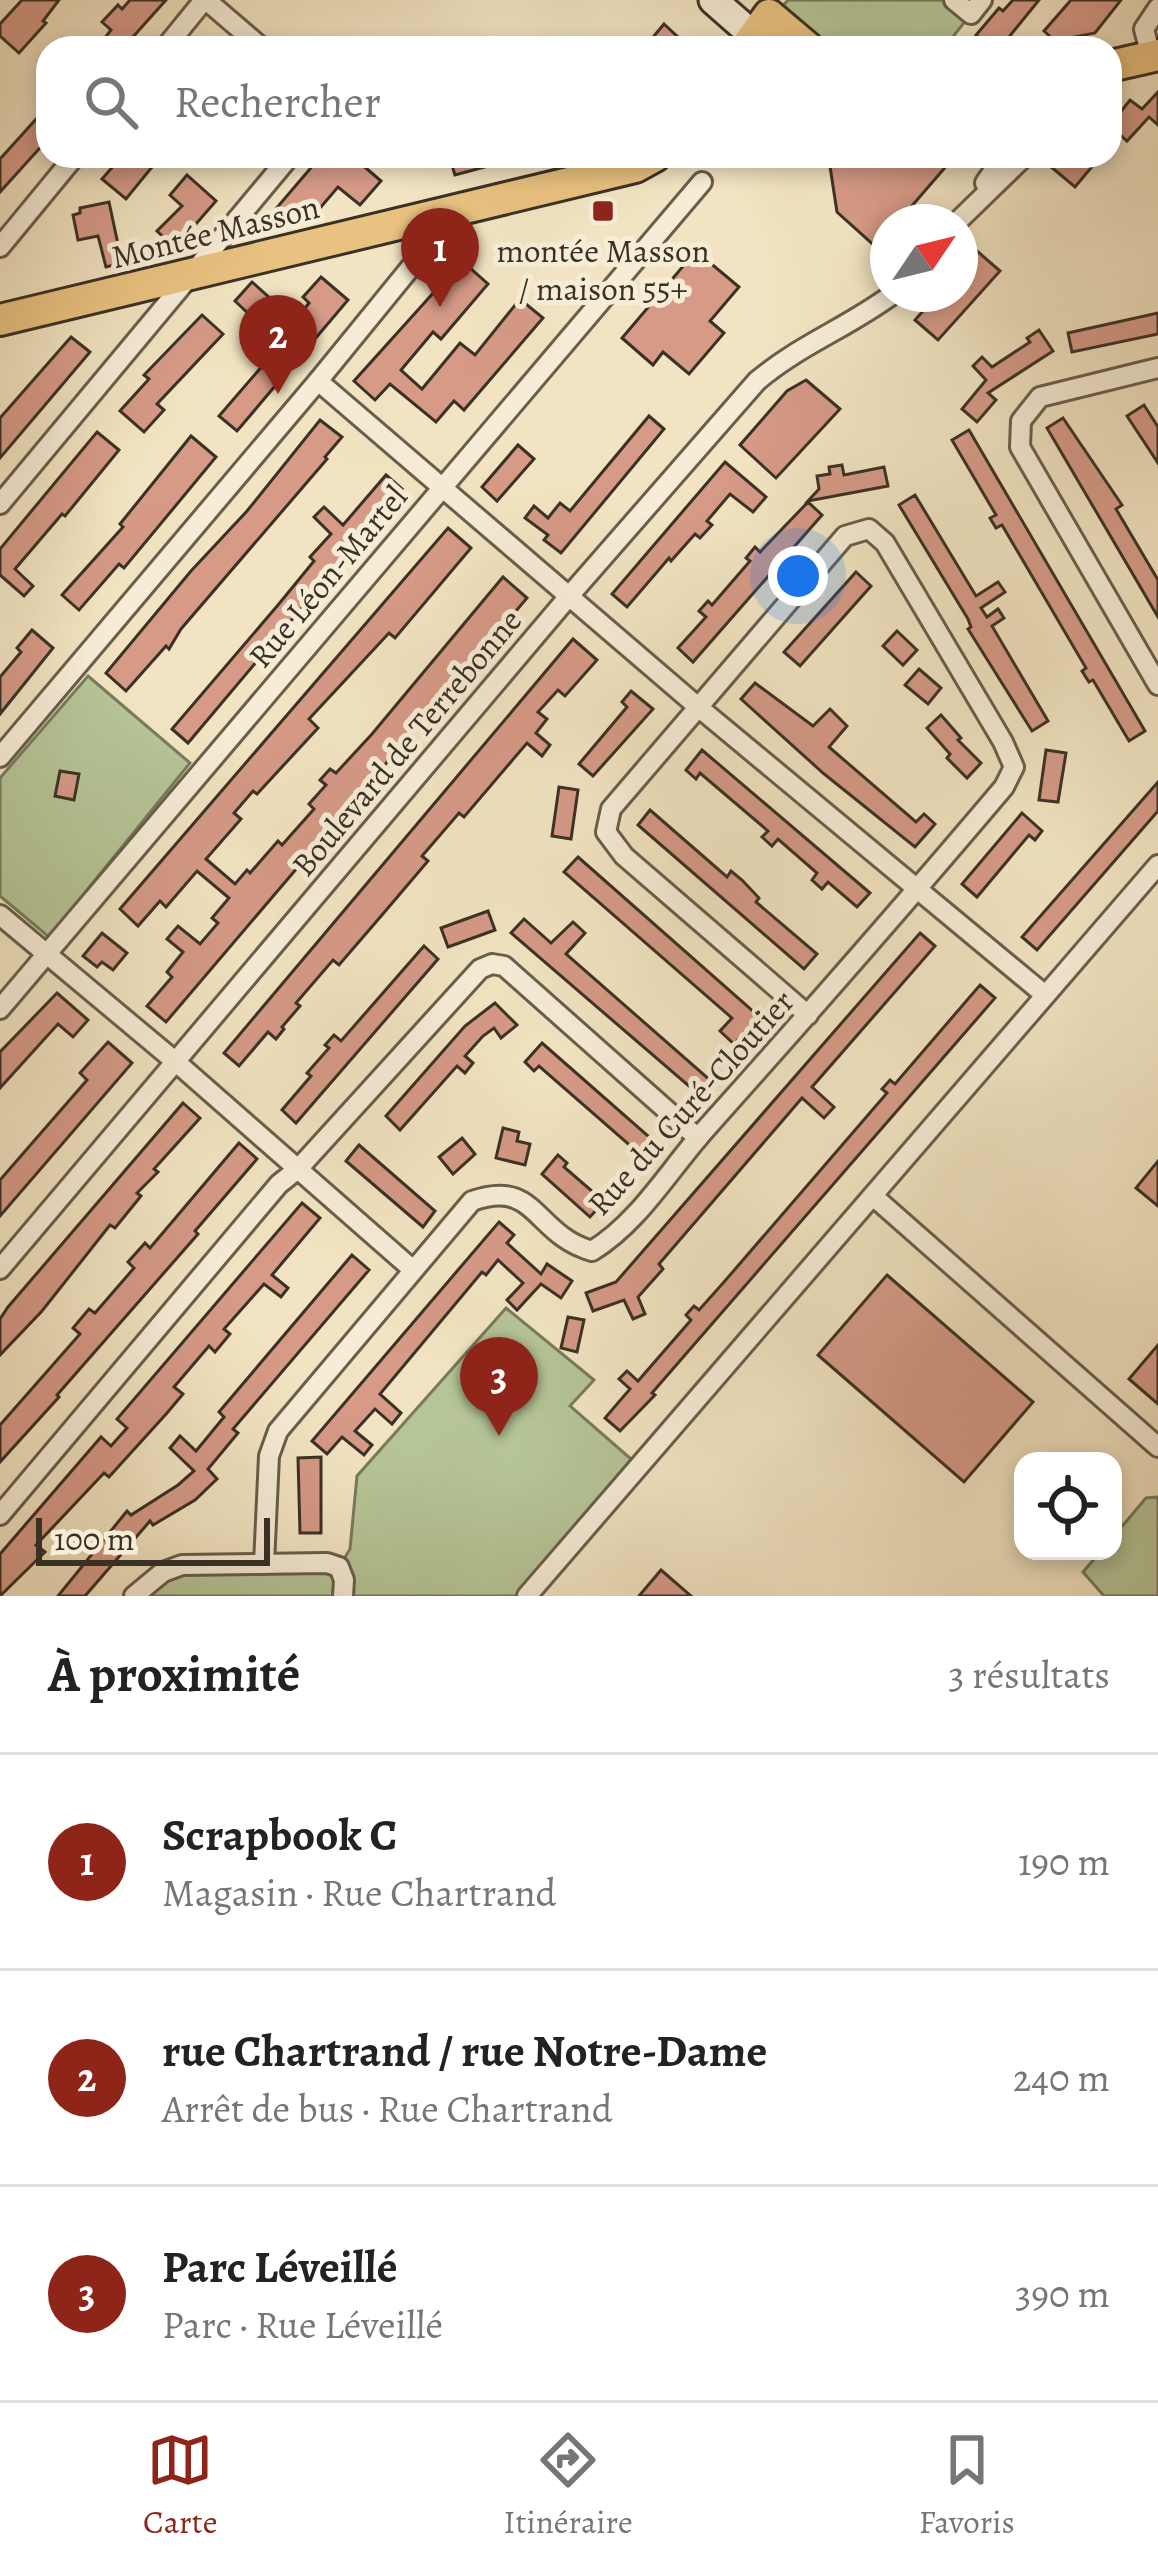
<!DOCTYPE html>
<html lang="fr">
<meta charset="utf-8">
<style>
:root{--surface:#fff;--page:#f2f2f2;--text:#222;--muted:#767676;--line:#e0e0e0;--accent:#8f2418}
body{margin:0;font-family:Alegreya,serif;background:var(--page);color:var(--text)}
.controls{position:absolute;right:36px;bottom:36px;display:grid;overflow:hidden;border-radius:24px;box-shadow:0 6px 18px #0003}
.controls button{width:108px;height:108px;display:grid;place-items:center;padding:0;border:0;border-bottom:3px solid var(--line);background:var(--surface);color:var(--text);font:60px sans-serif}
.compass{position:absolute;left:870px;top:204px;width:108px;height:108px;border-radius:50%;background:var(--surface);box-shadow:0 6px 18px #0003;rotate:55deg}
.scale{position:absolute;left:36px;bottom:30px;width:234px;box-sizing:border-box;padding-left:12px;border:6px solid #3a3125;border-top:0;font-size:33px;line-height:42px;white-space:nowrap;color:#3a3125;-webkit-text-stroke:9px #f7edd7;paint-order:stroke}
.you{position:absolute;left:798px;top:576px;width:42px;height:42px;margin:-30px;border:9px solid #fff;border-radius:50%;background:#1a73e8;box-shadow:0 0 0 18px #1a73e833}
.badge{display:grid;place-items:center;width:78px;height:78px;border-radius:50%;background:var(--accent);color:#fff;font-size:39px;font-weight:700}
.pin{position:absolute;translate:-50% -99px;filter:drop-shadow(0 3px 6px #0008)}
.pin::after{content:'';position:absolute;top:63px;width:42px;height:36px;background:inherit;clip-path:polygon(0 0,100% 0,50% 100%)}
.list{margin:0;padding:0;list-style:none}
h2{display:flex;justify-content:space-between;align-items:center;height:156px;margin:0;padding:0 48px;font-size:51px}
h2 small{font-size:39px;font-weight:400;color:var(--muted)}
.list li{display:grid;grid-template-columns:78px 1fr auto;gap:36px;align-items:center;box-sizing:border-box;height:216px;padding:0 48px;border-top:3px solid var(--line)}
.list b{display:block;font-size:45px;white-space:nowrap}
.list p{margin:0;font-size:39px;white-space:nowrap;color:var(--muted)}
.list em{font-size:39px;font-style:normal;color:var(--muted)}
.icon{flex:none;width:66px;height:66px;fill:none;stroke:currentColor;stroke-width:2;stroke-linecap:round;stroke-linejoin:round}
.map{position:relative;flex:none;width:1158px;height:1596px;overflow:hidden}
.search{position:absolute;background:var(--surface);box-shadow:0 6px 18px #0003;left:36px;right:36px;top:36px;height:132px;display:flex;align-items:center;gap:30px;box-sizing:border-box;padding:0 42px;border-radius:36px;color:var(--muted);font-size:45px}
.sheet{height:804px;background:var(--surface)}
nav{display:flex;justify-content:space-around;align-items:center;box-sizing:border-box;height:168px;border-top:3px solid var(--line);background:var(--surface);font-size:33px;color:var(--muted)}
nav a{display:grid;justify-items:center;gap:6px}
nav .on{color:var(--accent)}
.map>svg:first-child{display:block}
.green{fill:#b6c597;stroke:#787b5e;stroke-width:3}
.building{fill:#d69a87;stroke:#3a3125;stroke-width:3}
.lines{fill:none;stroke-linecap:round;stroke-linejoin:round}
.minor-casing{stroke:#685e4c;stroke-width:24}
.secondary-casing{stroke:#3a3125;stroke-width:33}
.primary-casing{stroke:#3a3125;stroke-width:36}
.minor{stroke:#f7edd7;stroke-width:18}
.secondary{stroke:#f7edd7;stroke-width:27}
.primary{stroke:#e9c281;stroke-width:30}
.poi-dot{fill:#8f2418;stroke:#f7edd7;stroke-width:4.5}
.labels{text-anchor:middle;stroke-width:10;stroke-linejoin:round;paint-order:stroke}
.street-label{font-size:33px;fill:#3a3125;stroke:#f7edd7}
.poi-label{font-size:33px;fill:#3a3125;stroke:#f7edd7}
</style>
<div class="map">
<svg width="1158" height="1596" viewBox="0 0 1158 1596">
<rect width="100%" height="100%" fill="#f2e4c2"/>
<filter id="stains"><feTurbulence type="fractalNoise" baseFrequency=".00167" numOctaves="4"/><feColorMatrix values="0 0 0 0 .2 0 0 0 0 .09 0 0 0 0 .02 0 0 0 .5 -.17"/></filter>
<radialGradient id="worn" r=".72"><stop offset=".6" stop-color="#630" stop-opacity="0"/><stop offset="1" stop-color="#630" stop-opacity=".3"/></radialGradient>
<g class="green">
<polygon points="788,0 954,0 971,14 944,48 826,48 777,13"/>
<polygon points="88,676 190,763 49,937 0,896 0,778"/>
<polygon points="506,1308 594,1380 570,1406 639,1466 527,1596 149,1596 141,1589 163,1572 339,1567 350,1549 357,1476"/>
<polygon points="1158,1497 1158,1596 1104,1596 1083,1572 1101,1551 1113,1551 1113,1537 1146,1498"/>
</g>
<g class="building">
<polygon points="22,0 59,0 43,21 46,23 19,53 0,36 0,24"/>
<polygon points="130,0 166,0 123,48 97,48 111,30 102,22 118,5 122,9"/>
<polygon points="1013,0 1039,0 1000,48 991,48 976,35 999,8 1003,11"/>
<polygon points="1071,0 1121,0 1095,33 1055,41 1044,31"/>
<polygon points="664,24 680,39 673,48 644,48"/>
<polygon points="1158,92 1158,125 1149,117 1127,141 1110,125 1130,100 1142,109"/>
<polygon points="48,106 48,139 0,192 0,159"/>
<polygon points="122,156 161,156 126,199 102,179"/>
<polygon points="321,156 352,156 381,181 360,205 338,187 308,222 290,224 274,211"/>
<polygon points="449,156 511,156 511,160 455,175"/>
<polygon points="849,156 955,156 898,222 888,222 888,233 876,247 837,212 829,160"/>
<polygon points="1059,156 1101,156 1075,187 1050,166"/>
<polygon points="187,175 216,201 175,248 157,231 182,206 170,195"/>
<polygon points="109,202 122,263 106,267 98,236 78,240 73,215 80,213 80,208"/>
<polygon points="696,251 739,287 710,321 724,333 689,374 663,352 653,365 622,338"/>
<polygon points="977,251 1000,271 938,340 915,320 938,294 960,294 960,269"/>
<polygon points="462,261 488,284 441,339 433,332 401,370 422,389 460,343 475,355 520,299 543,318 464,410 454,401 436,422 390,384 375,400 354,381"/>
<polygon points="321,277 348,300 237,431 219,416 270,357 267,354 309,303 303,297"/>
<polygon points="252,282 271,299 253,318 235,301"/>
<polygon points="1158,313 1158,334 1072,352 1068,333"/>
<polygon points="202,315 223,334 157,404 164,410 144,432 120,411 149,379 144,375"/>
<polygon points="1039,330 1053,351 988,393 996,400 977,422 962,409 986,380 973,366 982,357 992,367 1030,342 1027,338"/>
<polygon points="71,337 90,352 0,458 0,418"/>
<polygon points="806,380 840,409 776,478 740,445 787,391"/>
<polygon points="1144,405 1158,427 1158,463 1127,416"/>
<polygon points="649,416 664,429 561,553 544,540 548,535 525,518 534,506 548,518 560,503 570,511"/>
<polygon points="1063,418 1122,505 1116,509 1158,580 1158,617 1047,428"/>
<polygon points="320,420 342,437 325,457 327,459 181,629 169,649 166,646 126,691 106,673 191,571 247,511"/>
<polygon points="969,430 1145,731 1129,741 1093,680 1089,682 1082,671 1086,668 1002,525 996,528 990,518 996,515 952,440"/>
<polygon points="97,432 119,450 65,516 62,514 15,569 33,586 24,596 0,575 0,549"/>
<polygon points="191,436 216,457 124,568 119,564 79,610 62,595 123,527 120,524"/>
<polygon points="518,445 534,459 497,501 482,487"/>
<polygon points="725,462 766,497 753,512 730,494 707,521 712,525 700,538 695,534 671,561 669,558 627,607 612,594"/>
<polygon points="842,465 844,475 884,467 888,486 808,501 819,489 817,476 830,474 829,467"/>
<polygon points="386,475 402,489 188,743 172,729 278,605 314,561 310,557 331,534 314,517 324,507 343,525"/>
<polygon points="915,495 976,596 998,582 1005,592 981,608 987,617 998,609 1004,618 992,626 1048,721 1032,731 968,629 971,627 968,619 899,505"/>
<polygon points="808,502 822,515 693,662 678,648 706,617 699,611 708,601 712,605 750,561 746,558 755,547 760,552"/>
<polygon points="448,528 471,548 395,638 389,633 309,719 318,728 257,794 253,791 234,813 241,819 206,859 235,884 247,870 250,873 278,841 282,845 314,809 309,804 326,785 320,780 330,769 336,773 372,734 503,577 527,598 166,1022 147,1006 172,977 167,972 183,952 167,939 178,926 200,944 218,923 212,918 229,898 197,871 166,907 160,901 138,926 120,909"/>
<polygon points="856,572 871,586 800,666 784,652"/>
<polygon points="32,630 53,648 0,714 0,677 21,652 17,648"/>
<polygon points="897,631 917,650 903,665 883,646"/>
<polygon points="573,639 597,660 565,696 558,690 538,712 547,719 536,733 550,745 542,756 527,743 464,817 459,813 422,856 428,861 382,915 339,965 333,960 296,1003 300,1006 282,1027 284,1029 276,1039 268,1032 239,1066 224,1053"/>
<polygon points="919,669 941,688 928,704 905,685"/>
<polygon points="755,683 813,726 830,709 847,726 829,747 916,822 924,814 935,824 915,847 823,773 741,699"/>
<polygon points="631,691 653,709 593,776 579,764 627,707 622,702"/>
<polygon points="941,715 961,738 958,740 981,763 967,778 947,758 950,754 927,728"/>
<polygon points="702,750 870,893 857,907 828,882 822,889 812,880 817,873 778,839 772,846 762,837 768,831 700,773 696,779 686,770"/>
<polygon points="1046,750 1066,753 1058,802 1039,800"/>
<polygon points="60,771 79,774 74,800 55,796"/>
<polygon points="1158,782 1158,811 1037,950 1022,937"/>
<polygon points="559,787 578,790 571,839 552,836"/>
<polygon points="650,810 727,877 731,871 742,880 759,898 756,902 817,954 804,969 638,825"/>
<polygon points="1022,813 1042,831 1035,840 1029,835 977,897 962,884"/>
<polygon points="578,857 763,1020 748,1037 744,1033 734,1044 720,1031 732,1018 564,872"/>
<polygon points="488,911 495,930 448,947 441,928"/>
<polygon points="524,919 551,943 573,922 585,933 566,954 710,1080 697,1093 511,933"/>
<polygon points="102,933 127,953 113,970 102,962 97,967 83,956"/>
<polygon points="920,933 935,946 812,1087 834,1107 824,1118 802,1098 659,1264 663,1269 638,1297 645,1314 633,1319 624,1300 593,1311 586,1293 616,1282"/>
<polygon points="424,946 438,959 296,1123 282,1110 311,1076 307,1073 329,1048 325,1045 334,1035 341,1041"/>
<polygon points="980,985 995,998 652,1393 655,1395 620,1431 605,1418 630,1389 619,1379 627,1371 638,1381 691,1320 686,1315 694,1306 699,1310 724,1282 887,1093 882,1089 890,1080 895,1084"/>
<polygon points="57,993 88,1020 73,1037 58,1024 0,1088 0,1052"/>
<polygon points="495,1003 517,1025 501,1038 494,1028 483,1036 465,1056 473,1063 465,1073 457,1066 400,1130 386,1116 465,1026"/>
<polygon points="108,1042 132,1063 0,1216 0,1180 87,1080 80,1073"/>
<polygon points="542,1043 655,1142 642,1156 539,1066 534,1071 525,1062"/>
<polygon points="183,1103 200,1118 154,1169 158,1172 137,1193 141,1196 115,1228 110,1225 42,1311 0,1355 0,1319 8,1307"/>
<polygon points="503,1128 519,1132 517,1141 530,1144 525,1165 496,1158"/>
<polygon points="462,1138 475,1154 453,1174 439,1157"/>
<polygon points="239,1143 257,1159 195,1231 198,1234 57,1395 59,1397 0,1462 0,1425 80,1334 73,1328 89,1309 95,1313 134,1268 128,1262 145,1243 150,1248"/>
<polygon points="359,1145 435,1211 423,1227 346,1161"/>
<polygon points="558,1155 567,1163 564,1167 594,1193 597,1190 607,1198 590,1217 542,1174"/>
<polygon points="1158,1161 1158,1206 1136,1188"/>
<polygon points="302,1203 320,1218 272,1275 288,1288 281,1297 264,1284 224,1329 230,1334 215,1352 209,1346 174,1387 183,1394 167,1413 109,1477 104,1473 36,1545 45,1552 0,1596 0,1554 101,1437 111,1446 127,1428 117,1419"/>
<polygon points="499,1222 514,1235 507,1243 541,1274 547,1264 572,1281 561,1298 541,1284 517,1310 507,1300 523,1283 498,1260 486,1275 482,1272 380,1394 401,1413 392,1424 375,1409 355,1431 372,1445 364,1455 342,1437 327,1454 312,1441"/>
<polygon points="352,1255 369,1270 233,1429 238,1433 208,1469 217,1479 195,1500 153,1525 150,1521 85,1596 58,1596 127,1511 131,1515 178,1485 194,1471 170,1448 180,1436 196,1451 224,1417 219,1412"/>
<polygon points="887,1275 1033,1402 964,1482 818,1355"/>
<polygon points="568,1317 584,1320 577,1352 561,1348"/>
<polygon points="1158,1345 1158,1404 1129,1379"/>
<polygon points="321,1457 321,1533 300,1533 298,1458"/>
<polygon points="661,1570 691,1596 639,1596"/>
</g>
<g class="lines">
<g class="minor-casing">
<g id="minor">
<polyline points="206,0 262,48"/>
<polyline points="954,0 971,14 982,0"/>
<polyline points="165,48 204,0"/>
<polyline points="1151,56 1144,29 1158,8"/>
<polyline points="985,183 1004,156"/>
<polyline points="957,222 1025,156"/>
<polyline points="0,247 75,156"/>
<polyline points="1158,368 1040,397 1021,421 1020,447 1158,685"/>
<polyline points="318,381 697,706 1045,995"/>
<polyline points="0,504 290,156"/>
<polyline points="0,757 318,381 455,213"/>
<polyline points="0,915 176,1062 412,1269"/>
<polyline points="0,1009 702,182"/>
<polyline points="873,1196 1158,1447"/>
<path d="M0,1269L570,595L757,381C801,344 847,328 893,294"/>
<polyline points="0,1515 279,1184 298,1169 480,969 492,964 504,966 698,1138"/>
<path d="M264,1564L269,1456L278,1431L472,1201C537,1178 533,1234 592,1251C638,1223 668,1172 703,1132C805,1018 905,904 1004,787L1014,767L1003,742L885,543L869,529L845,536L611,809L606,832L624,856L808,1015"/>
<polyline points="134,1596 163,1572 182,1565 327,1563 339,1567 344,1580 343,1596"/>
<polyline points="527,1596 1158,865"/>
</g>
</g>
<g class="secondary-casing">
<polyline id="secondary" points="713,0 754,36"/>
</g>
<g class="primary-casing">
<g id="primary">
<polyline points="745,48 769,15 808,48"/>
<polyline points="1110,66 1158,55"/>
<polyline points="0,320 635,167 655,156"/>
</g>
</g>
<use href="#minor" class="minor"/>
<use href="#secondary" class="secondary"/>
<use href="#primary" class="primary"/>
</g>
<rect class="poi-dot" x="591" y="199" width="24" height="24" rx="6"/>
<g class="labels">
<g class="street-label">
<text transform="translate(215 231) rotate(-14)" y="12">Montée Masson</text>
<text transform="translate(327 576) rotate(-50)" y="12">Rue Léon-Martel</text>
<text transform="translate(406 742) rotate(-50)" y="12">Boulevard de Terrebonne</text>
<text transform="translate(690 1102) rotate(-48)" y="12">Rue du Curé-Cloutier</text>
</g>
<g class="poi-label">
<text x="603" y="262">montée Masson<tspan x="603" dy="38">/ maison 55+</tspan></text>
</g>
</g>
<rect width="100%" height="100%" filter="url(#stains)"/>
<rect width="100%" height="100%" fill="url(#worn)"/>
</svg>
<div class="controls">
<button><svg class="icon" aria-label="locate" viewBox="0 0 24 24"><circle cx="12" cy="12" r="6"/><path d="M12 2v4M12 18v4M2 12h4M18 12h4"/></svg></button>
</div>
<svg class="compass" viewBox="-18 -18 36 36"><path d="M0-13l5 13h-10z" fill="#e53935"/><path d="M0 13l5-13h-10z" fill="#767676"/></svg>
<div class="scale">100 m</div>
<div class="you"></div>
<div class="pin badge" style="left:440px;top:307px">1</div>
<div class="pin badge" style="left:278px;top:394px">2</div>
<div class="pin badge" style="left:499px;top:1436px">3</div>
<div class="search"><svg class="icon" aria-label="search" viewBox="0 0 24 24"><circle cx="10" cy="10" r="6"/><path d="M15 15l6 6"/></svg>Rechercher</div>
</div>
<section class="sheet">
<h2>À proximité<small>3 résultats</small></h2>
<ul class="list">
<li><span class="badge">1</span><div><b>Scrapbook C</b><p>Magasin · Rue Chartrand</p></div><em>190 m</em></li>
<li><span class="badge">2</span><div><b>rue Chartrand / rue Notre-Dame</b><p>Arrêt de bus · Rue Chartrand</p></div><em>240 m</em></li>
<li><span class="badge">3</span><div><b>Parc Léveillé</b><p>Parc · Rue Léveillé</p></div><em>390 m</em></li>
</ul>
</section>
<nav>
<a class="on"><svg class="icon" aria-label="map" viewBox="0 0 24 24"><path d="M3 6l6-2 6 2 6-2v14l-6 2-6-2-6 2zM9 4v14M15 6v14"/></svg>Carte</a>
<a><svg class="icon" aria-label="directions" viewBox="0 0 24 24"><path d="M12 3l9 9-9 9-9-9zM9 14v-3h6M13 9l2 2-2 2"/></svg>Itinéraire</a>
<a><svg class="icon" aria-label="saved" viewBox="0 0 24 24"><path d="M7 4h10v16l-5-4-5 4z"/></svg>Favoris</a>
</nav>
